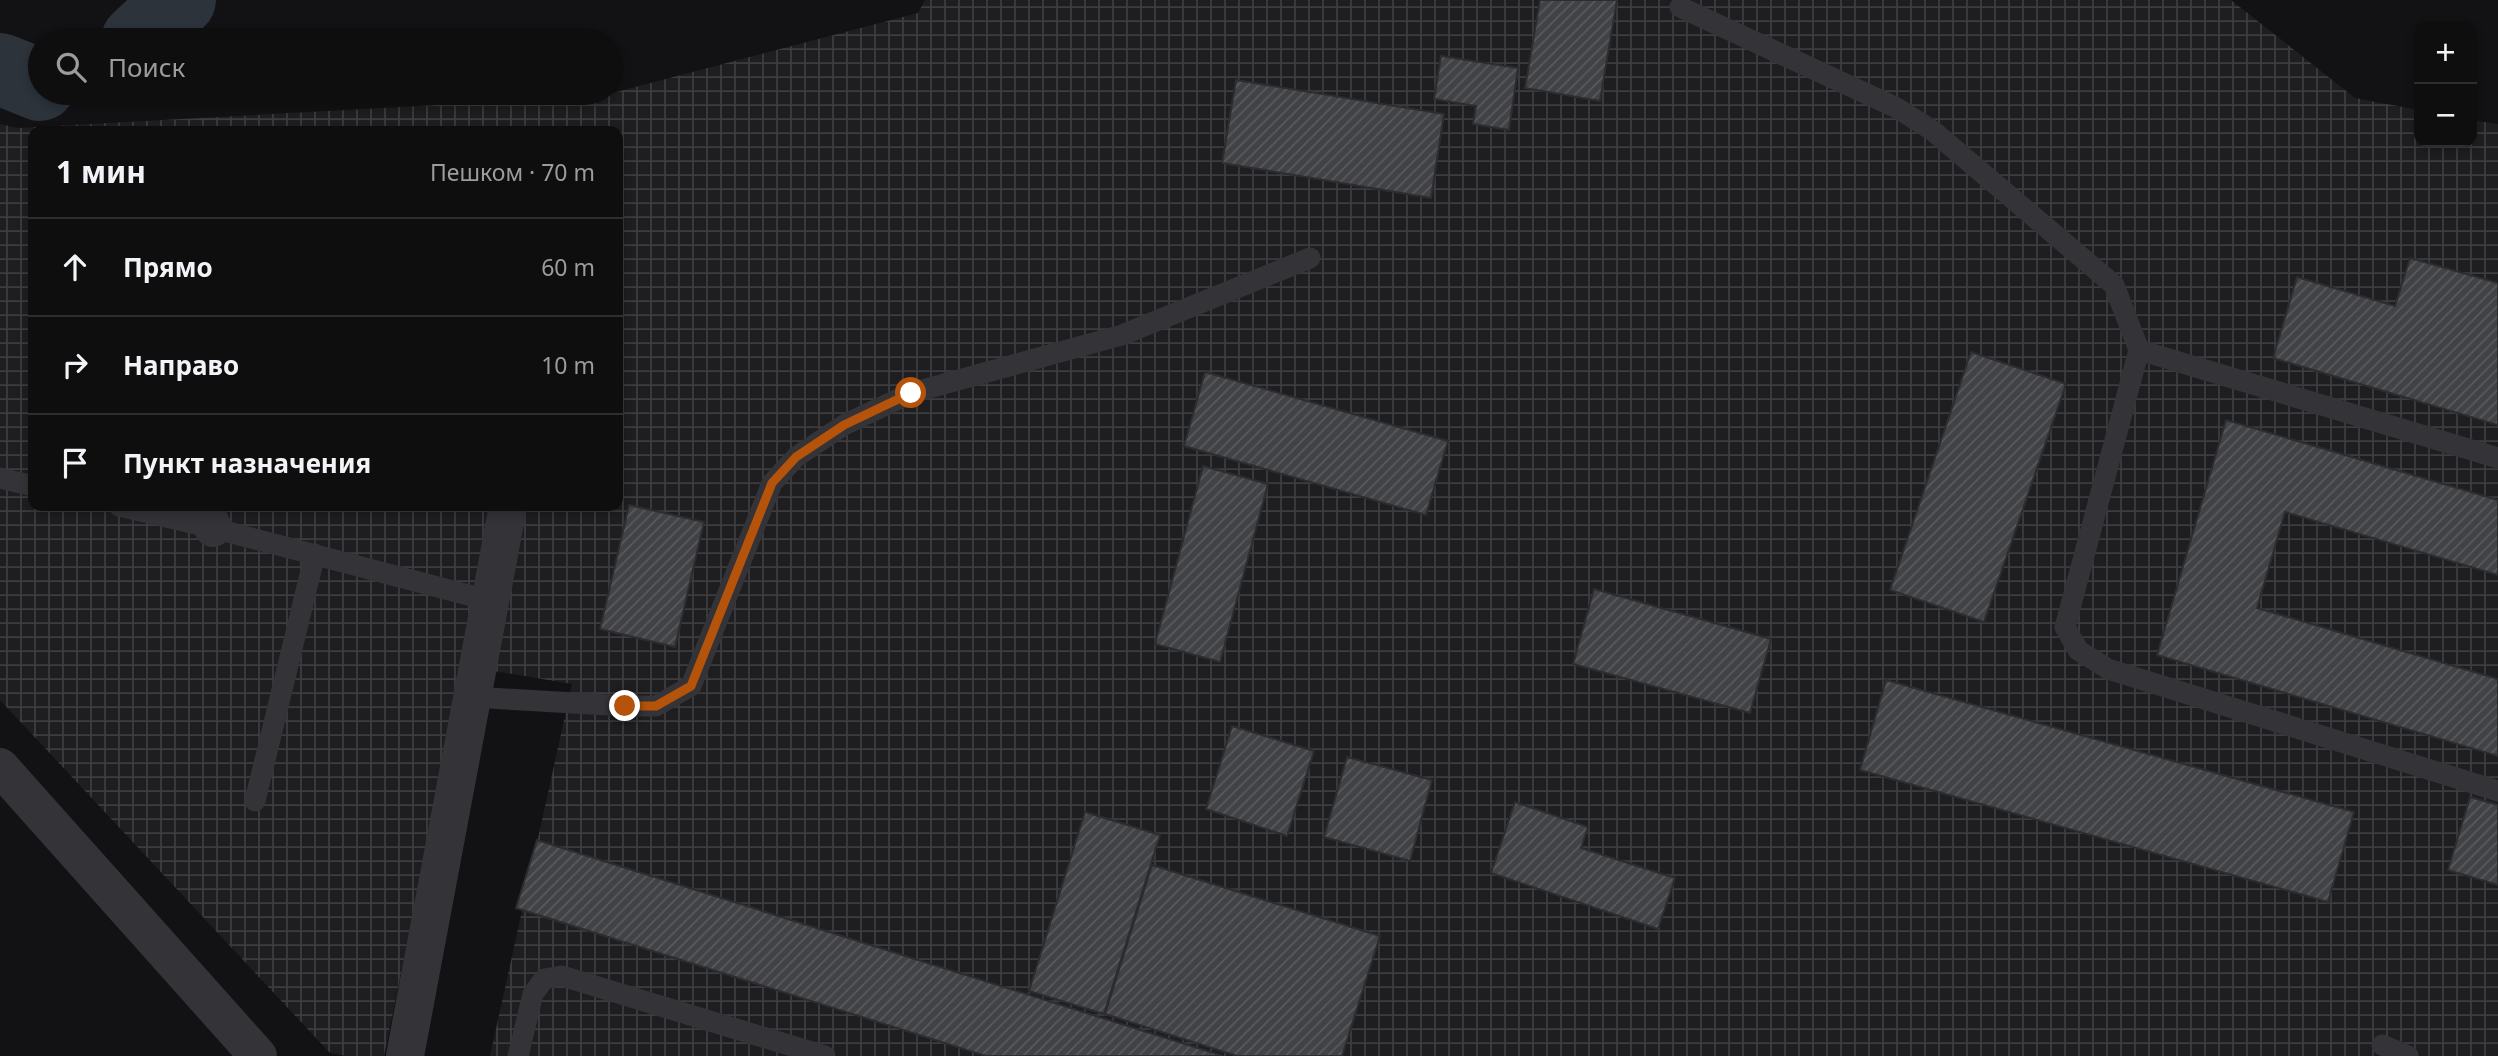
<!DOCTYPE html>
<html lang="ru">
<meta charset="utf-8">
<style>
:root{--surface:#0e0e0f;--page:#171718;--text:#f1f3f6;--muted:#9b9c9e;--line:#2e2e2f}
body{margin:0;font-family:"Noto Sans",sans-serif;background:var(--page);color:var(--text)}
.controls{position:absolute;right:21px;top:21px;display:grid;overflow:hidden;border-radius:14px;box-shadow:0 4px 10px #0003}
.controls button{width:63px;height:63px;display:grid;place-items:center;padding:0;border:0;border-bottom:2px solid var(--line);background:var(--surface);color:var(--text);font:35px sans-serif}
.stop{position:absolute;width:21px;height:21px;margin:-16px;border:5px solid #b45309;border-radius:50%;background:#fff}
.stop.end{background:#b45309;border-color:#fff;box-shadow:0 2px 7px #0008}
.list{margin:0;padding:0;list-style:none}
h2{display:flex;justify-content:space-between;align-items:center;height:91px;margin:0;padding:0 28px;font-size:30px}
h2 small{font-size:23px;font-weight:400;color:var(--muted)}
.list li{display:grid;grid-template-columns:46px 1fr auto;gap:21px;align-items:center;box-sizing:border-box;height:98px;padding:0 28px;border-top:2px solid var(--line)}
.list b{display:block;font-size:26px;white-space:nowrap}
.list em{font-size:23px;font-style:normal;color:var(--muted)}
.icon{flex:none;width:38px;height:38px;fill:none;stroke:currentColor;stroke-width:2;stroke-linecap:round;stroke-linejoin:round}
.map{position:relative;flex:none;width:2498px;height:1056px;overflow:hidden}
.search{position:absolute;background:var(--surface);box-shadow:0 4px 10px #0003;left:28px;top:28px;width:595px;height:77px;display:flex;align-items:center;gap:18px;box-sizing:border-box;padding:0 24px;border-radius:38px;color:var(--muted);font-size:26px}
.panel{position:absolute;background:var(--surface);box-shadow:0 4px 10px #0003;left:28px;top:126px;width:595px;height:385px;border-radius:14px}
.map>svg:first-child{display:block}
.industrial{fill:url(#industrial-grid);fill-rule:evenodd}
.lines{fill:none;stroke-linecap:round;stroke-linejoin:round}
.river{stroke:#2c333b;stroke-width:72}
.building{fill:url(#building-hatch);stroke:#2d2c2f;stroke-width:2}
.service{stroke:#333338;stroke-width:21}
.minor{stroke:#333338;stroke-width:38}
.route{stroke:#b45309;stroke-width:9}
</style>
<div class="map">
<svg width="2498" height="1056" viewBox="0 0 2498 1056">
<defs>
<pattern id="industrial-grid" width="8" height="8" patternUnits="userSpaceOnUse" patternTransform="scale(1.75)"><rect width="8" height="8" fill="#1e1e20"/><path d="M0 4h8M4 0v8" fill="none" stroke="#3c3c3e"/></pattern>
<pattern id="building-hatch" width="6" height="6" patternUnits="userSpaceOnUse" patternTransform="scale(1.75)"><rect width="6" height="6" fill="#414246"/><path d="M-1 1l2-2M0 6l6-6M5 7l2-2" fill="none" stroke="#595a5e"/></pattern>
</defs>
<rect width="100%" height="100%" fill="#121214"/>
<path class="industrial" d="M925,0H2231L2355,98L2419,110V142H2472V120L2498,124V1056H490L572,684L464,666L384,1056H346L330,1053L0,700V124L17,128L601,96L918,13ZM33,131H618V506H33Z"/>
<g class="lines">
<g class="river">
<polyline points="137,40 180,0"/>
<polyline points="0,69 40,85"/>
</g>
</g>
<g class="building">
<polygon points="1540,0 1617,0 1600,101 1525,88"/>
<polygon points="1441,56 1518,68 1509,130 1473,124 1476,106 1434,99"/>
<polygon points="1236,80 1444,114 1431,198 1222,163"/>
<polygon points="2410,258 2498,283 2498,425 2273,358 2297,277 2395,306"/>
<polygon points="1971,352 2066,384 1984,622 1890,590"/>
<polygon points="1205,372 1448,441 1426,515 1184,446"/>
<polygon points="2226,420 2498,500 2498,575 2285,512 2257,608 2498,679 2498,756 2157,655"/>
<polygon points="1203,466 1268,484 1220,662 1155,644"/>
<polygon points="629,505 704,522 675,647 600,629"/>
<polygon points="1594,589 1771,639 1750,713 1573,664"/>
<polygon points="1886,680 2354,812 2328,902 1860,770"/>
<polygon points="1232,726 1314,751 1287,836 1206,809"/>
<polygon points="1347,757 1432,780 1410,861 1324,837"/>
<polygon points="2470,797 2498,805 2498,885 2448,870"/>
<polygon points="1515,802 1588,827 1581,848 1675,878 1658,929 1491,873"/>
<polygon points="1085,812 1160,835 1104,1014 1029,991"/>
<polygon points="537,840 1223,1056 986,1056 516,908"/>
<polygon points="1152,865 1380,936 1342,1056 1237,1056 1105,1014"/>
</g>
<g class="lines">
<g class="service">
<polyline points="1680,7 1897,108 1933,131 2114,285 2139,350"/>
<polyline points="2498,458 2139,350 2065,627 2078,650 2108,669 2498,791"/>
<polyline points="0,478 33,486"/>
<polyline points="119,506 213,528 491,601"/>
<polyline points="472,697 625,706 656,706 691,686 772,483 796,457 844,425 911,393 1122,335 1310,258"/>
<polyline points="255,801 315,554"/>
<polyline points="2382,1045 2408,1056"/>
<polyline points="518,1056 533,994 544,979 562,976 825,1056"/>
</g>
<g class="minor">
<polyline points="203,506 213,528"/>
<polyline points="0,767 258,1056"/>
<polyline points="405,1056 508,506"/>
</g>
</g>
<g class="lines">
<polyline class="route" points="625,706 656,706 691,686 772,483 796,457 844,425 911,393"/>
</g>
</svg>
<div class="controls">
<button>+</button>
<button>−</button>
</div>
<div class="stop" style="left:911px;top:393px"></div>
<div class="stop end" style="left:625px;top:706px"></div>
<div class="search"><svg class="icon" aria-label="search" viewBox="0 0 24 24"><circle cx="10" cy="10" r="6"/><path d="M15 15l6 6"/></svg>Поиск</div>
<section class="panel">
<h2>1 мин<small>Пешком · 70 m</small></h2>
<ul class="list">
<li><svg class="icon" aria-label="ahead" viewBox="0 0 24 24"><path d="M12 20V5M6 11l6-6 6 6"/></svg><div><b>Прямо</b></div><em>60 m</em></li>
<li><svg class="icon" aria-label="right" viewBox="0 0 24 24"><path d="M7 20v-9h11M14 6l5 5-5 5"/></svg><div><b>Направо</b></div><em>10 m</em></li>
<li><svg class="icon" aria-label="arrive" viewBox="0 0 24 24"><path d="M6 21V4h12l-3 4 3 4H6"/></svg><div><b>Пункт назначения</b></div></li>
</ul>
</section>
</div>
